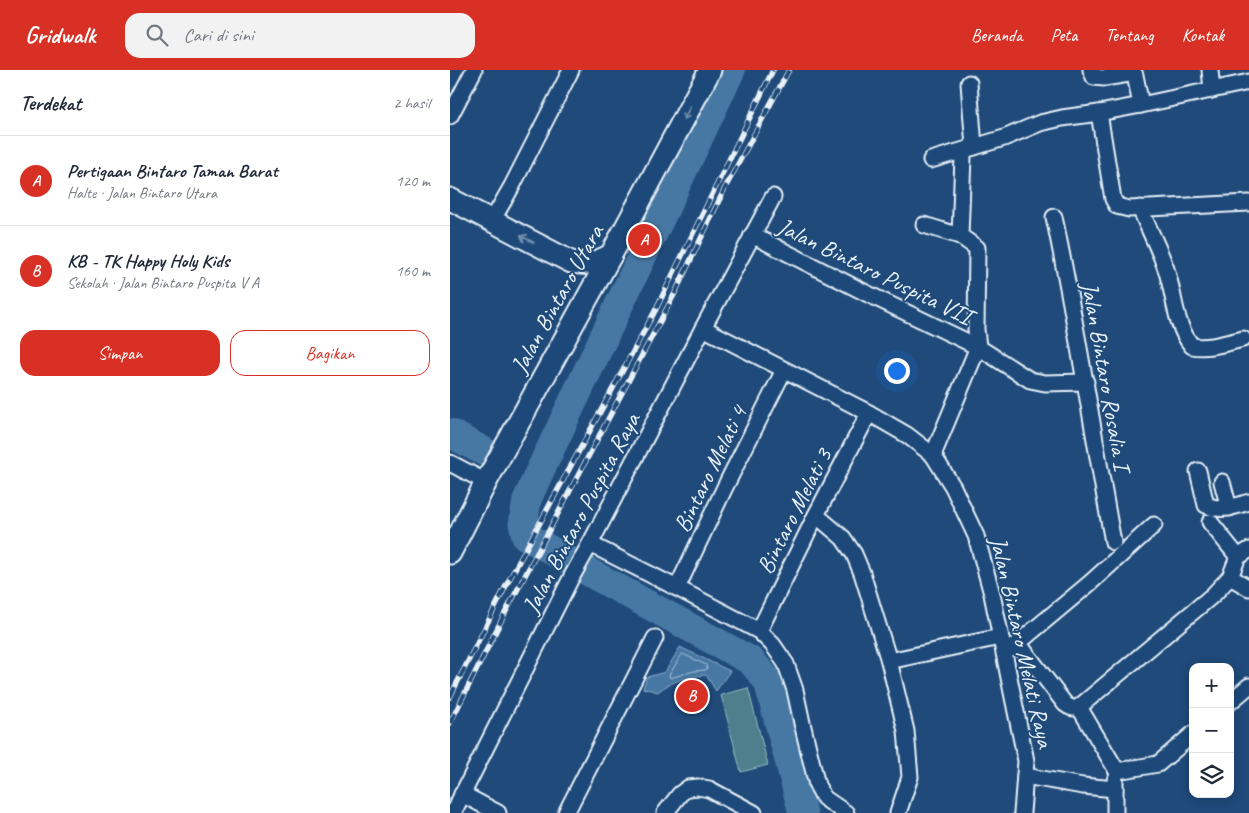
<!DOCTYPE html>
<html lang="id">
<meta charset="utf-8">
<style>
:root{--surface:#fff;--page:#f2f2f3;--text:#1f2937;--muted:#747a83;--line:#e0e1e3;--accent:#d93025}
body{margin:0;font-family:Caveat,sans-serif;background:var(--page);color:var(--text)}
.controls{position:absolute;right:15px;bottom:15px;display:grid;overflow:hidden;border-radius:10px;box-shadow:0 2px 12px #0003}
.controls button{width:45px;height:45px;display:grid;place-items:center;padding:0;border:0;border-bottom:1px solid var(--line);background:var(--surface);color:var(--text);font:25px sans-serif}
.you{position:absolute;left:446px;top:300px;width:18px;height:18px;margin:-12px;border:4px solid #fff;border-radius:50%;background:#1a73e8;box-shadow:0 0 0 8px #1a73e833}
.badge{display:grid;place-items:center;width:32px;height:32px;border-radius:50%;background:var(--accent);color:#fff;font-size:16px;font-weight:700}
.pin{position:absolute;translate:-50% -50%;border:2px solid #fff;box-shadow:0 1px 5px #0006}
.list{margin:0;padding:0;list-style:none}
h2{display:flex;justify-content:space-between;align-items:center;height:65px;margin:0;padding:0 20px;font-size:21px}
h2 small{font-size:16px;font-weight:400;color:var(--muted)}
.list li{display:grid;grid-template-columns:32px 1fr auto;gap:15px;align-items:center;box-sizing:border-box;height:90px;padding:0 20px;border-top:1px solid var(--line)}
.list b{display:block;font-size:19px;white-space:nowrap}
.list p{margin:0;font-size:16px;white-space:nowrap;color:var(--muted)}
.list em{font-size:16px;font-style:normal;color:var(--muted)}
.actions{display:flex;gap:10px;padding:15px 20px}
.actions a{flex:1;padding:11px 0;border:1px solid var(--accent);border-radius:15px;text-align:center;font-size:18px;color:var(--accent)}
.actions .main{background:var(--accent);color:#fff}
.icon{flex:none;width:28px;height:28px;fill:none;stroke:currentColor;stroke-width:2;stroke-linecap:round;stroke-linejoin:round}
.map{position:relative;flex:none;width:799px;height:743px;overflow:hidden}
header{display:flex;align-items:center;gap:30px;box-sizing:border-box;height:70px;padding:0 25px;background:var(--accent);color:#fff}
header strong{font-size:24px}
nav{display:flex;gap:28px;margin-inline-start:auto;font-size:18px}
.search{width:350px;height:45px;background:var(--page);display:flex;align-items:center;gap:12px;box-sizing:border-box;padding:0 18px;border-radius:15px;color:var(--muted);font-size:19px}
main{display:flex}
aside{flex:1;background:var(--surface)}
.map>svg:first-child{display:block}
.green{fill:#4d808c;stroke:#9ab8c2}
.water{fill:#4778a4;stroke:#87a8c6}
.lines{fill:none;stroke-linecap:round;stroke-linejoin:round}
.shore{stroke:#a8c1d6;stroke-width:1}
.river{stroke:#4778a4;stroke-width:29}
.minor-casing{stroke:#e8f1f8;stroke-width:19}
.secondary-casing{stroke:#e8f1f8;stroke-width:25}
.minor{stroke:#1f4a7a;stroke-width:15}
.secondary{stroke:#1f4a7a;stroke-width:21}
.rail-casing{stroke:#e8f1f8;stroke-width:5.5}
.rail{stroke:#1f4a7a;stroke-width:4;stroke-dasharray:11;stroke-linecap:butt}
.oneway{stroke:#6f8dac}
.labels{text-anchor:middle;stroke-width:4;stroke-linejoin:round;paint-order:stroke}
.street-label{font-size:24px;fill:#e8f1f8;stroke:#1f4a7a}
</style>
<header>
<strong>Gridwalk</strong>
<div class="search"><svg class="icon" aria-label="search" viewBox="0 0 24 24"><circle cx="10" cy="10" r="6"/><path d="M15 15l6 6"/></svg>Cari di sini</div>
<nav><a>Beranda</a><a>Peta</a><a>Tentang</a><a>Kontak</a></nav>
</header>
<main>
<aside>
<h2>Terdekat<small>2 hasil</small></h2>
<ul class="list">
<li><span class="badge">A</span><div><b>Pertigaan Bintaro Taman Barat</b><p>Halte · Jalan Bintaro Utara</p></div><em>120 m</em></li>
<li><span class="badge">B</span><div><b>KB - TK Happy Holy Kids</b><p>Sekolah · Jalan Bintaro Puspita V A</p></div><em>160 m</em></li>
</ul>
<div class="actions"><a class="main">Simpan</a><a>Bagikan</a></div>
</aside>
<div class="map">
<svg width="799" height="743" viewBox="0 0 799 743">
<rect width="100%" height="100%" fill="#1f4a7a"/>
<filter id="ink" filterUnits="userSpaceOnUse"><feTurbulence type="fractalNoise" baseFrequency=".02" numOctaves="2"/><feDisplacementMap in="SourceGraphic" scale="10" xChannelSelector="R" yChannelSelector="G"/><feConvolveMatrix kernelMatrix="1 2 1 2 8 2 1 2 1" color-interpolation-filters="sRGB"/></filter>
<g filter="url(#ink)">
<polygon class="green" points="298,618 318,695 291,702 271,625"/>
<path class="water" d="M230,577L280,601L266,621L256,605C239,606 221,611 208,622L193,618L197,607L215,602Z"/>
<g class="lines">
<polygon class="shore" points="233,584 256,595 257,599 255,600 244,601 220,608 219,605 231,586"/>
<g class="river">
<polyline points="281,0 88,405 77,430 73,454 76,466 144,505 301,591 318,611 353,743"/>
<polyline points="0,363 35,382"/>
</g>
<g class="minor-casing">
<g id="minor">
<polyline points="641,0 644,7 654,8 679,4 685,5 691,35"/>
<polyline points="760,0 762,20"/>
<polyline points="519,13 524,77"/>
<polyline points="649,43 663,129 667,136 679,139 799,133"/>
<polyline points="0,46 24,0"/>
<polyline points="481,90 554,68 590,53 612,48 649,43 691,35 799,12"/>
<path d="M690,138C698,158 709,178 716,199C725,225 724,254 742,276C759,279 776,273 793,269"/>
<path d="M604,147C627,255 643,364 663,472"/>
<polyline points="42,151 62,116 121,0"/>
<polyline points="474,155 510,166"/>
<polyline points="302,165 418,224 528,277 580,310 595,313 636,312"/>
<polyline points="253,258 419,343 457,365 483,385 503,417 526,466 542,524 576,691 572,743"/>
<polyline points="483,385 528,277 526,259 527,178 510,166 513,87"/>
<polyline points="0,393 36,412"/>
<path d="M748,401L756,435C773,442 782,437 799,432"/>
<polyline points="772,412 779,438"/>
<polyline points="366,445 393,468 404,484 412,503 439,591 456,661 460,707 448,743"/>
<polyline points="760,452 788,487"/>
<polyline points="140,474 227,518 309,561 323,575 336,594 345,620 352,653 367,715 374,728 396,743"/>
<polyline points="780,507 799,518"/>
<polyline points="227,518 275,417 334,300"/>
<polyline points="309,561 366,445 419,343"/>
<path d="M569,574L615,634C620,638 623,639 629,637L763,525L780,507L788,487L799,480"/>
<polyline points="561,579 640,513 704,455"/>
<polyline points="439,591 550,567"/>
<polyline points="780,632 799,616"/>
<polyline points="629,637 667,701"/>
<polyline points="667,701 708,694 743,664"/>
<polyline points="575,706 633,716 665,719"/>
<polyline points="665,710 665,743"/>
<polyline points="12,724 48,743"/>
<polyline points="3,743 121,508 140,474 253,258 323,127"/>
<polyline points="116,743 205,568"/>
<polyline points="215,743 230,724 238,718 248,717 259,719 304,743"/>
</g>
</g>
<g class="secondary-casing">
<g id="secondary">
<path d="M0,129L121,192C137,195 146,193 161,185"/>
<polyline points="0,483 36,412 161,185 260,0"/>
</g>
</g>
<use href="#minor" class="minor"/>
<use href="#secondary" class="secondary"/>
<g class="rail-casing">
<g id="rail">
<polyline points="0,627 60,508 205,241 323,0"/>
<polyline points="0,653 53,547 225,223 275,118 339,0"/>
</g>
</g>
<use href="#rail" class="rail"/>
</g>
<defs><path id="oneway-shaft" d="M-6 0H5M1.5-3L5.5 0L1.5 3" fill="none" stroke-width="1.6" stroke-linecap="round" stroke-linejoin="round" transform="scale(1.25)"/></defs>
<g class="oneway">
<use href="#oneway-shaft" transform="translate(237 43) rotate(118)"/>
<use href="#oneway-shaft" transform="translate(77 169) rotate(-153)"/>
</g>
</g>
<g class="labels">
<g class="street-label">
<text transform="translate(425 201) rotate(26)" y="8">Jalan Bintaro Puspita VII</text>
<text transform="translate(107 229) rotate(-61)" y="8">Jalan Bintaro Utara</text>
<text transform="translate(656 306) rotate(80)" y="8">Jalan Bintaro Rosalia I</text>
<text transform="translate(260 399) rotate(-64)" y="8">Bintaro Melati 4</text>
<text transform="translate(344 441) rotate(-63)" y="8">Bintaro Melati 3</text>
<text transform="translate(131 443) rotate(-62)" y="8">Jalan Bintaro Puspita Raya</text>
<text transform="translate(572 572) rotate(77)" y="8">Jalan Bintaro Melati Raya</text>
</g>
</g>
</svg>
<div class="controls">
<button>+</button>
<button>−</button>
<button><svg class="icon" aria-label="layers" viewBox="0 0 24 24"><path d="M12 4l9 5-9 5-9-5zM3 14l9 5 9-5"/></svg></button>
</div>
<div class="you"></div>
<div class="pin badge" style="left:194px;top:170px">A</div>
<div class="pin badge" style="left:242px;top:626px">B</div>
</div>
</main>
